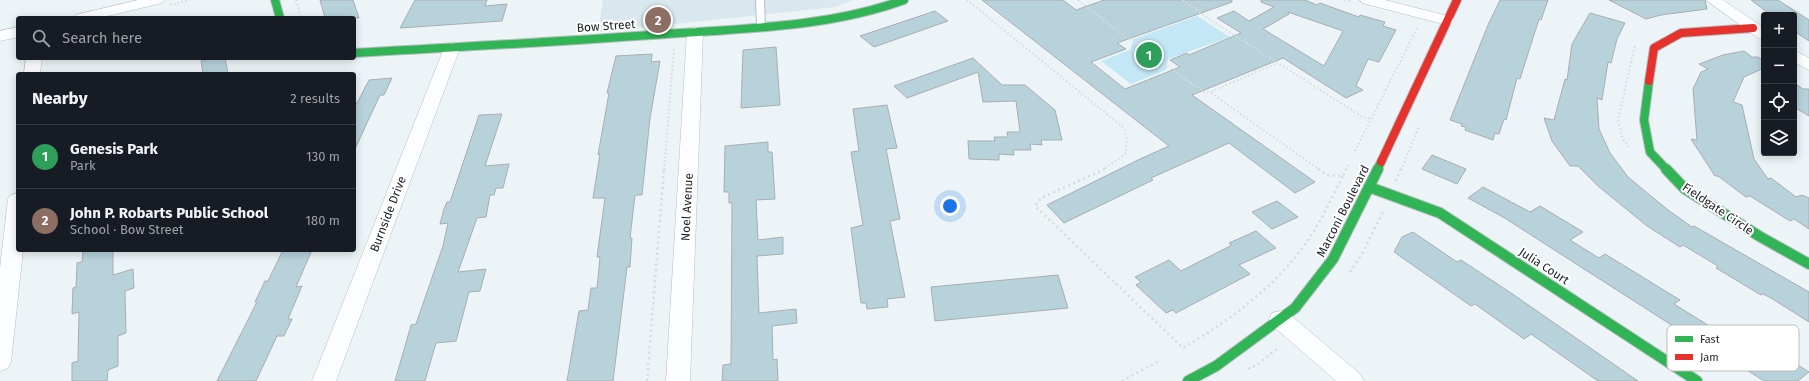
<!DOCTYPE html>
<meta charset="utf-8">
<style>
:root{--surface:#171b24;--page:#242831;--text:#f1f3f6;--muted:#9ea1a6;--line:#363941;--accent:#0b8043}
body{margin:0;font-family:"Fira Sans",sans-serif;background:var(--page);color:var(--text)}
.controls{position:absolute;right:12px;top:12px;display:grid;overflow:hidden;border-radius:4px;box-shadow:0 2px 10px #0003}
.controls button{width:36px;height:36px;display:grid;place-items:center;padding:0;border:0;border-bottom:1px solid var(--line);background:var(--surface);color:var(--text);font:20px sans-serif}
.you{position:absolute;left:950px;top:206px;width:14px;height:14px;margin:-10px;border:3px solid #fff;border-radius:50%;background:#1a73e8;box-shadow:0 0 0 6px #1a73e833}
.badge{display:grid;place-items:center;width:26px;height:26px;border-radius:50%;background:var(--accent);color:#fff;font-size:13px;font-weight:700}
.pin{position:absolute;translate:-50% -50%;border:2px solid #fff;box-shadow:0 1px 4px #0006}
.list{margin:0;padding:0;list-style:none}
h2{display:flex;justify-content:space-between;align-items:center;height:52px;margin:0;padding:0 16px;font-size:17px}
h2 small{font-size:13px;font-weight:400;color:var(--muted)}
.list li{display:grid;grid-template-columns:26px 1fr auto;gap:12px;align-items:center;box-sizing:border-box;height:64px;padding:0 16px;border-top:1px solid var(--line)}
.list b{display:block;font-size:15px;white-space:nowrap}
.list p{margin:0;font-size:13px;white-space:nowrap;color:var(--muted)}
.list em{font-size:13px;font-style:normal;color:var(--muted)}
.icon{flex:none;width:22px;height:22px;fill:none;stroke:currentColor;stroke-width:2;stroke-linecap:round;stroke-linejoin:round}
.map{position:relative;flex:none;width:1809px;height:381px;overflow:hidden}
.search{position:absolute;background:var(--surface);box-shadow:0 2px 10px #0003;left:16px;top:16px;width:340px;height:44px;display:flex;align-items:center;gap:10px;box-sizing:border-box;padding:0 14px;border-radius:4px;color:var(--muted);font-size:15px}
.panel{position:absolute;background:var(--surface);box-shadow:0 2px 10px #0003;left:16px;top:72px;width:340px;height:180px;border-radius:4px}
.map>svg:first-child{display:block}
.built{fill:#d8e8ee}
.green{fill:#c4e7f5}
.building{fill:#b8d2dc;stroke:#a8aeb0;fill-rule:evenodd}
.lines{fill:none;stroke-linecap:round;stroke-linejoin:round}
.lane-casing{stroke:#b7bec0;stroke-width:2}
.street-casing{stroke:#b7bec0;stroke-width:1}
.fast-far1-casing{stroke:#b7bec0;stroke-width:10}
.fast-casing{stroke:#b7bec0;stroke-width:12}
.jam-casing{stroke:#b7bec0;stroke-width:10}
.path-far1{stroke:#d8dadc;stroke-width:2;stroke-dasharray:1.5 2.5;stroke-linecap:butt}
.path{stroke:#d8dadc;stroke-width:2.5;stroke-dasharray:2 3.5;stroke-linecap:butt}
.lane{fill:#fcfdfe;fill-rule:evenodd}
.street{fill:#fcfdfe;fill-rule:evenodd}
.fast-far1{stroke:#30b455;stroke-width:8}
.fast{stroke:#30b455;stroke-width:10}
.jam{stroke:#e5322d;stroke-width:8}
.labels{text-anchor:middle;stroke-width:4;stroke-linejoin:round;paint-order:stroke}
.street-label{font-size:12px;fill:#1d2225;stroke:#fff}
.key{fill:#fff;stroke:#bbbdbe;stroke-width:1}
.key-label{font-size:11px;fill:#1d2225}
</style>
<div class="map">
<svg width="1809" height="381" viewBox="0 0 1809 381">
<rect width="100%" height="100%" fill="#ecf4f7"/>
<polygon class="built" points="603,0 853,0 835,7 598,32"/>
<polygon class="green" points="1197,16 1230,37 1168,59 1166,70 1131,84 1101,61 1130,50 1134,39"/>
<g class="building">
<polygon points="320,0 353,0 359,18 325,18"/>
<polygon points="415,0 487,0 485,6 507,4 502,21 400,28"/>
<path d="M982,0H1063L1076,10L1104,0H1232V2L1117,43L1126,49L1091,62L1125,89L1180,67L1170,60L1187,53L1189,55L1241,33L1217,18L1234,11L1249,21L1274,7L1261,2V0H1305L1317,5L1320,3L1359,17L1360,15L1385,22L1383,26L1396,30L1379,62L1368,59L1356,86L1363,90L1346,98L1283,58L1192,95L1315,182L1295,193L1229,143L1151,178L1153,180L1064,223L1047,205L1140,159L1169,146ZM1288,12L1343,31L1324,66L1263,29L1289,14Z"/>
<polygon points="1500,0 1548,0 1541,20 1539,19 1520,79 1517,78 1506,120 1504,119 1499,134 1495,133 1493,140 1465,130 1466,127 1461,126 1462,124 1450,120 1488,25"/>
<polygon points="1609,0 1705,0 1707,9 1661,15 1646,19"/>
<polygon points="1751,0 1778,0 1809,20 1809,41 1794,31 1794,15 1771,15"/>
<polygon points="935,11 948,21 874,47 860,36"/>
<polygon points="1590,13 1625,23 1617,39 1611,63 1608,62 1602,100 1597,98 1599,129 1610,153 1628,177 1668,210 1692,227 1694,226 1809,292 1809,322 1771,298 1763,294 1761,295 1716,268 1718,266 1683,245 1680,247 1647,226 1598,186 1578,166 1570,166 1552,141 1544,118 1554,120 1565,79 1567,80 1572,44"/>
<polygon points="776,47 780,105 741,108 743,50"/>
<polygon points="1744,51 1752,57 1758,57 1764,61 1764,68 1744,77 1733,102 1742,105 1754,159 1768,179 1771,178 1796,197 1802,195 1809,198 1809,229 1794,219 1790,221 1750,196 1746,197 1718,176 1715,176 1691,139 1697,140 1693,89 1701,72 1708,69 1699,64 1723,55"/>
<polygon points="652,54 651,62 660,61 650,118 642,195 635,195 630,238 632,238 630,267 627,267 613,381 567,381 579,311 588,310 591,288 597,288 600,257 597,257 605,198 593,198 600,154 598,155 609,93 607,93 616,56"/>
<polygon points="214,58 225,58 228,74 203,74 201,61"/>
<polygon points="973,58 1002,85 1025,85 1055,110 1062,140 1041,140 1042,145 1030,144 1031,150 1013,150 1014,155 999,154 999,160 969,159 968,141 995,141 994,137 1008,137 1007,132 1020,132 1016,101 983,102 978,72 907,98 894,86"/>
<polygon points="392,78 384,95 380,95 354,151 354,104 357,103 369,80"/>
<polygon points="1794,83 1803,89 1809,89 1809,116 1794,107"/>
<polygon points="887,105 897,148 886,149 900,219 890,221 905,297 887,299 888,307 867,309 866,303 861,303 851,228 863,225 851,152 859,151 853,109"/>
<polygon points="502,114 485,166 509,164 503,188 496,188 494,195 490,195 486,217 477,218 458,272 486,269 480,291 469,292 456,341 436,343 425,381 395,381 411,325 416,324 443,246 448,223 440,224 444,209 447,202 450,202 479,115"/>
<polygon points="768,142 768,152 772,152 775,199 756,200 758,240 783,237 783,254 757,256 759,313 796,309 797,323 772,326 773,360 777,359 778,381 722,381 723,365 731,364 732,203 729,203 729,192 724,192 725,146"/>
<polygon points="1432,155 1466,169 1457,184 1422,169"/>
<polygon points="1483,187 1530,212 1540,206 1583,232 1570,240 1599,258 1605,254 1680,300 1674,304 1748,350 1760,341 1809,372 1798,381 1764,381 1717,351 1715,353 1503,217 1468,198"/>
<polygon points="1277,201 1298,217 1272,229 1252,212"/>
<polygon points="1256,231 1276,248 1239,265 1250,274 1176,313 1173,310 1166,313 1136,285 1141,282 1135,277 1169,260 1181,271 1232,245 1229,243"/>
<polygon points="1413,232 1457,262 1461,260 1511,293 1638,381 1598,381 1531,334 1524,339 1475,304 1471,306 1394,252 1402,237"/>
<polygon points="83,250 113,250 113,275 133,269 134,288 125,291 126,333 118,336 118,366 108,370 107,381 72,381 72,363 78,361 79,312 72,314 73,288 76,287 77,263 82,262"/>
<polygon points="283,250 312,250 296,287 302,286 288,319 292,319 284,336 277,336 256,381 217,381 257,302 255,302 265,281 268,281"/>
<polygon points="1058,275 1068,308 935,321 931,287"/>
</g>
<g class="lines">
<g class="lane-casing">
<polygon id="lane" points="756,0 764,0 765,27 761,29 757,27"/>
</g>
<g class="street-casing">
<g id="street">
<polygon points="138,0 164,0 162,3 99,18 72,18 75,15"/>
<polygon points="1360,0 1385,0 1452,17 1455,20 1452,23 1447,25 1362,3"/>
<polygon points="1706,0 1723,0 1764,28 1764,40 1758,38"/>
<polygon points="18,27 18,37 0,41 0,31"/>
<polygon points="695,27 700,29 703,32 690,381 666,381 687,32 690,29"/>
<polygon points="452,43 458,45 460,48 336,381 312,381 444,48 446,45"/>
<polygon points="1794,50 1809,58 1809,70 1794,62"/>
<polygon points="26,58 42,58 40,74 24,74"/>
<polygon points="18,193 18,250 23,250 11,362 8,368 0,371 0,268 8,199 11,195"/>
<polygon points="1280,311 1288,313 1360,374 1364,381 1336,381 1272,325 1269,319 1272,313"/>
</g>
</g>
<g class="fast-far1-casing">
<g id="fast-far1">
<polyline points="275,0 280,18"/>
<path d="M354,53C463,47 572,41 680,33C756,28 832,26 904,0"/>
<polyline points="1649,81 1644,120 1650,152 1667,170"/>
<polyline points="1377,170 1381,162"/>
</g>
</g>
<g class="fast-casing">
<g id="fast">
<polyline points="1666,169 1685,189 1759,236 1809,264"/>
<polyline points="1369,187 1440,213 1697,381"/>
<polyline points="1188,381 1216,366 1295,308 1333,259 1378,169"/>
</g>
</g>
<g class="jam-casing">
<g id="jam">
<polyline points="1649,81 1654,48 1681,33 1753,28"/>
<polyline points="1381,162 1457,0"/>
</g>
</g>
<g class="path-far1">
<polyline points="296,0 301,18"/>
<polyline points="967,0 1124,128 1127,140 1125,154 1103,170"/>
<polyline points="1078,0 1127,38 1148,45 1142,56 1167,66 1204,92 1210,92 1277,63"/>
<polyline points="1183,0 1206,17 1361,116 1371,119"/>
<polyline points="1344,0 1352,2"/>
<polyline points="170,5 190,0"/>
<polyline points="1211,93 1320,170"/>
<polyline points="1629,147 1622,138 1618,120 1635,45"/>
<polyline points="1355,151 1418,26"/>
<polyline points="664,170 674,47"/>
<polyline points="1346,170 1348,164"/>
<polyline points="1401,170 1419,127"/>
</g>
<g class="path">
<path d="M1105,169L1041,198L1035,206L1183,348C1230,320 1274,288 1306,243C1321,222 1331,199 1343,176"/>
<polyline points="1318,169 1327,175 1343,176 1346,169"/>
<polyline points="1396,181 1401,169"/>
<polyline points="1350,272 1361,256 1384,210"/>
<polyline points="1248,369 1258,364 1278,348"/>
<polyline points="647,381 664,169"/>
<polyline points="1122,381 1159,361"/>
</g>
<use href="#lane" class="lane"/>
<use href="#street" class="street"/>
<use href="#fast-far1" class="fast-far1"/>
<use href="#fast" class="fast"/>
<use href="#jam" class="jam"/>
</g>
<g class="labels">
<g class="street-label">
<text transform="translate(606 26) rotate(-4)" y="4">Bow Street</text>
<text transform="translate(687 207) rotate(-87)" y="4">Noel Avenue</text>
<text transform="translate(1718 209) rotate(34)" y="4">Fieldgate Circle</text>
<text transform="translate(1343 211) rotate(-63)" y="4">Marconi Boulevard</text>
<text transform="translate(388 214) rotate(-69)" y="4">Burnside Drive</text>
<text transform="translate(1544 266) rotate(33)" y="4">Julia Court</text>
</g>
</g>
<rect x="1667" y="325" width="132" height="46" rx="6" class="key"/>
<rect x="1675" y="336" width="18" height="6" fill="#30b455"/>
<rect x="1675" y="354" width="18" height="6" fill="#e5322d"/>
<g class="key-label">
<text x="1700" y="343">Fast</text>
<text x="1700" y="361">Jam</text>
</g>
</svg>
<div class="controls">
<button>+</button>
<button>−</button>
<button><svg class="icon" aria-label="locate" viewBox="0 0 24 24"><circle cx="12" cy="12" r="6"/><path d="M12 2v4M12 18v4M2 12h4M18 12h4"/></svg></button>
<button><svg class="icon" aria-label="layers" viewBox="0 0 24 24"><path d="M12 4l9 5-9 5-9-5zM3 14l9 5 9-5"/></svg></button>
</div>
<div class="you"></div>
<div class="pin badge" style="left:1149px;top:55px;background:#2e9e5b">1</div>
<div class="pin badge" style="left:658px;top:20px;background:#8d6e63">2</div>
<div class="search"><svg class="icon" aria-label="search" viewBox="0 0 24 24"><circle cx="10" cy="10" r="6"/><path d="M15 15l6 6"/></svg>Search here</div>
<section class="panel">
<h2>Nearby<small>2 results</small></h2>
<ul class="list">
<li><span class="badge" style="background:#2e9e5b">1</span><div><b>Genesis Park</b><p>Park</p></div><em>130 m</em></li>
<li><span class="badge" style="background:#8d6e63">2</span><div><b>John P. Robarts Public School</b><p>School · Bow Street</p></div><em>180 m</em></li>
</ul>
</section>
</div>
